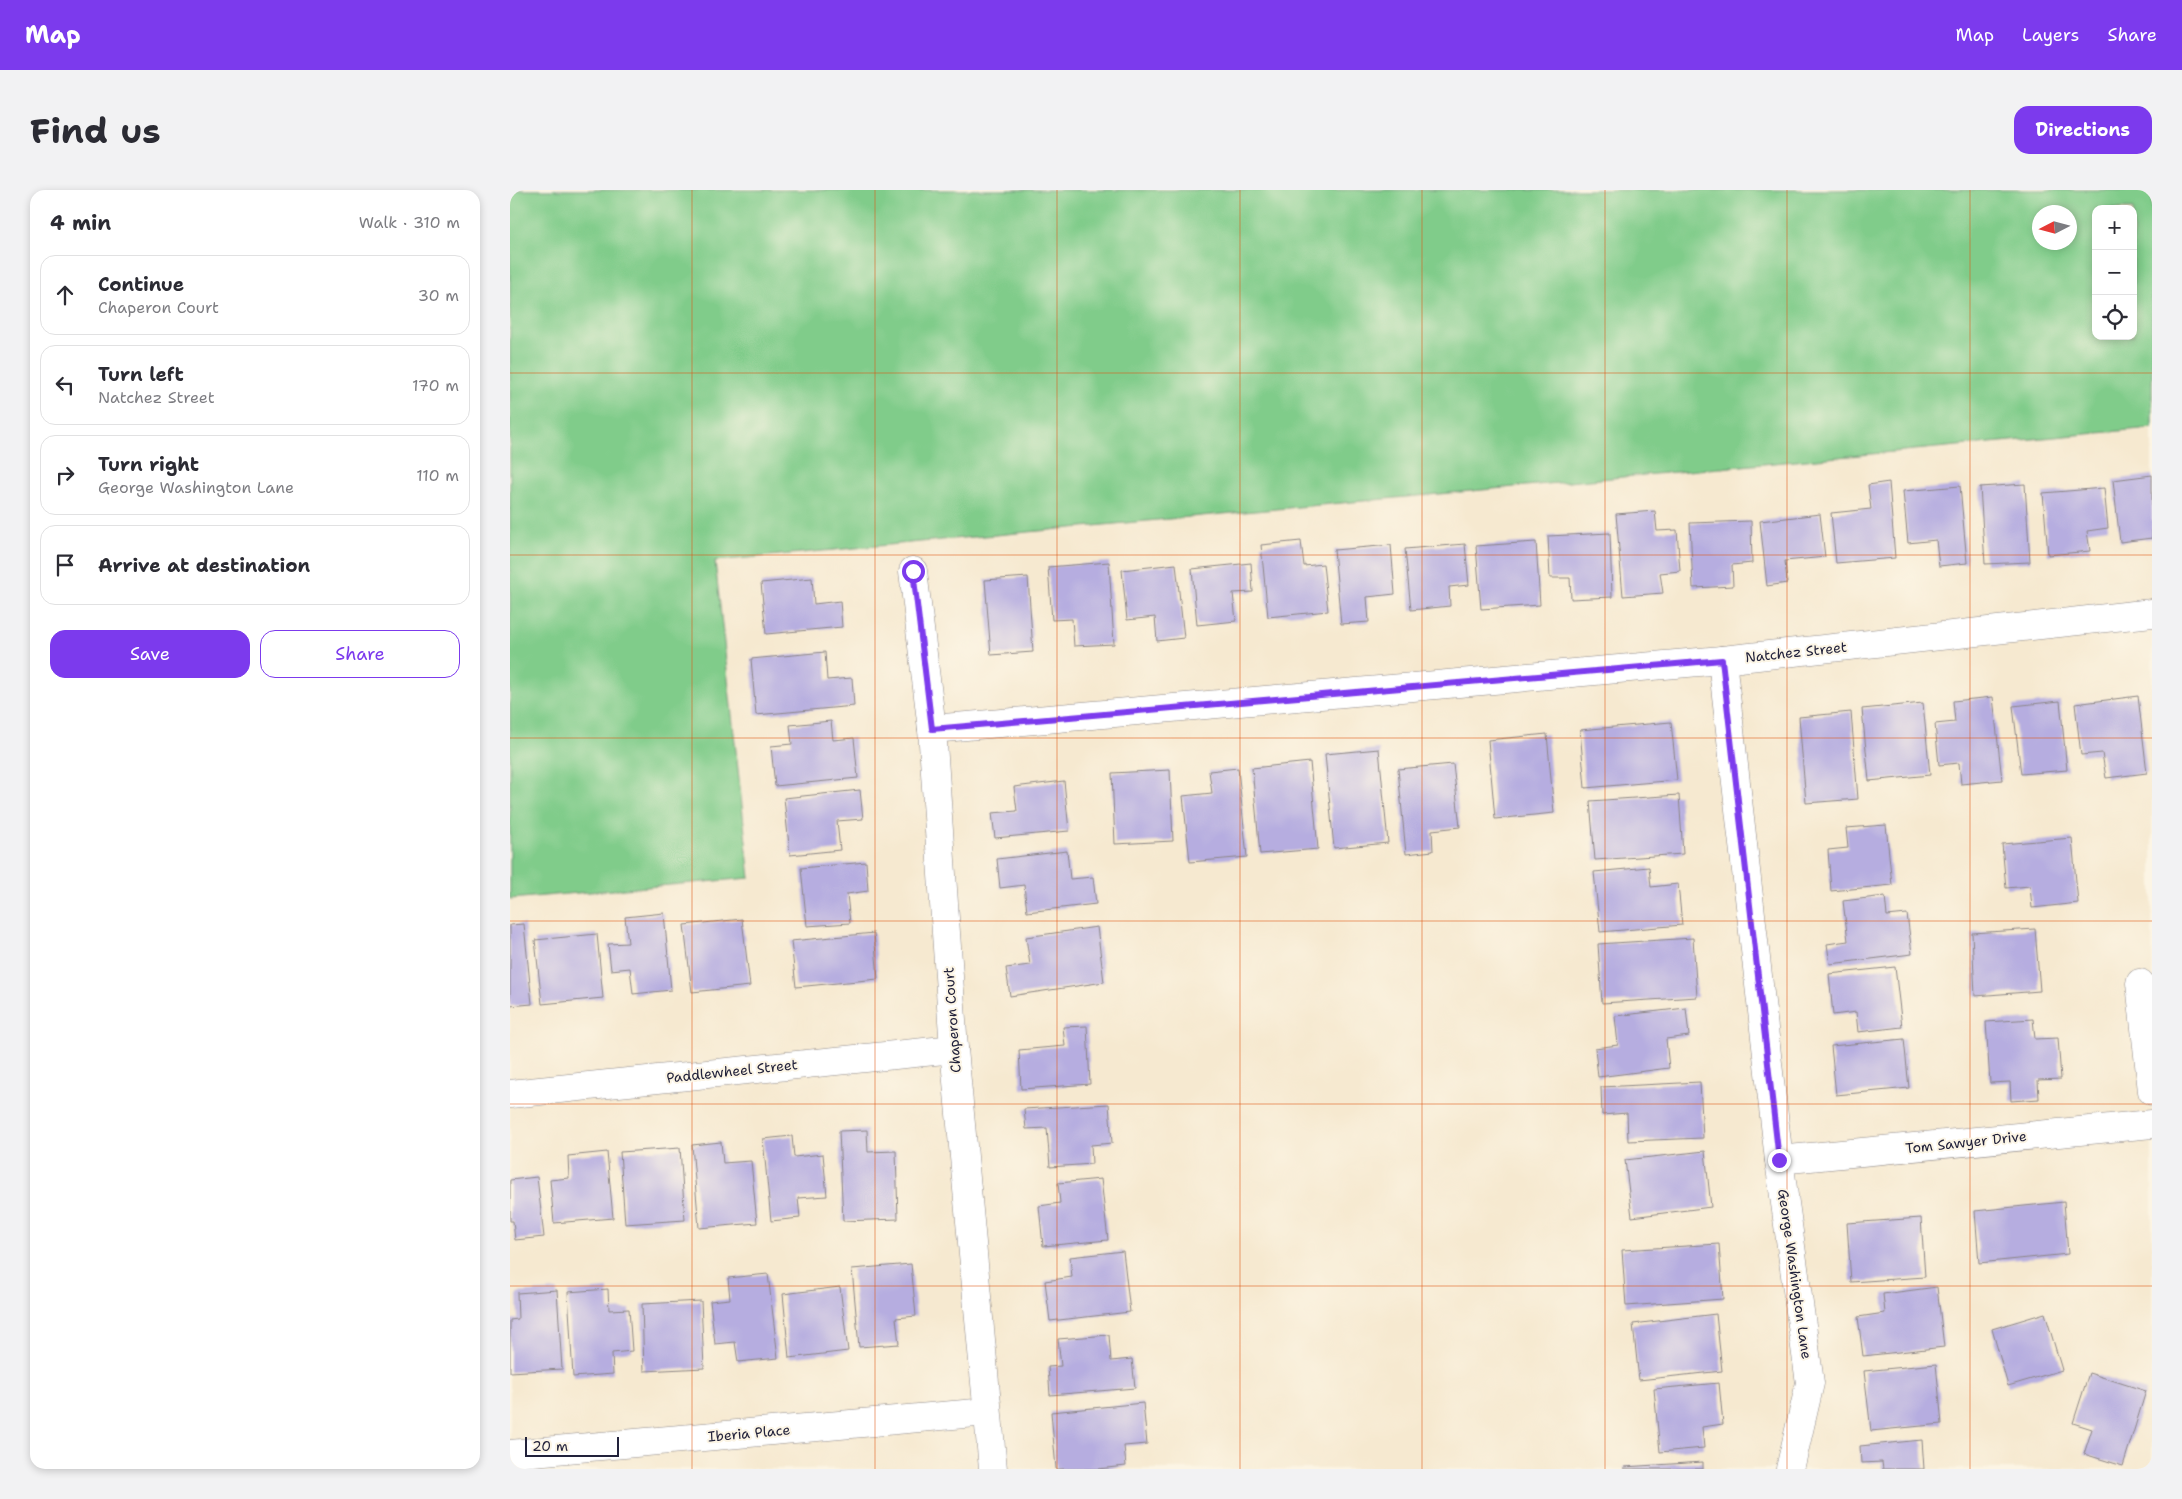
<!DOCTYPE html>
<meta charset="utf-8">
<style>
:root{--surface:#fff;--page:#f2f2f3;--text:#2b2b33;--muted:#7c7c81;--line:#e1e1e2;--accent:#7c3aed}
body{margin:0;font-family:"Shantell Sans",sans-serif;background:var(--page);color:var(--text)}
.controls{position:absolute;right:15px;top:15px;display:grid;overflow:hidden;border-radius:10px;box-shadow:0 2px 8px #0003}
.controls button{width:45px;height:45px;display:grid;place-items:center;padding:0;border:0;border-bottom:1px solid var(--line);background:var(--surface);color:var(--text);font:25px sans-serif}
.compass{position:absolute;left:1522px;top:15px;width:45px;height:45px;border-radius:50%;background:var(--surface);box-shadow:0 2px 8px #0003;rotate:264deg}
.scale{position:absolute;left:15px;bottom:12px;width:94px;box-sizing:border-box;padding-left:5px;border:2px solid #22223b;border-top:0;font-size:14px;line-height:18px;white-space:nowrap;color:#22223b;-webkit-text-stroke:4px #fcf5e5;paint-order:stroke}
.stop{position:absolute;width:15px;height:15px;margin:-11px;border:4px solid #7c3aed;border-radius:50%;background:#fff}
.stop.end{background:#7c3aed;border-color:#fff;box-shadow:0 1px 5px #0008}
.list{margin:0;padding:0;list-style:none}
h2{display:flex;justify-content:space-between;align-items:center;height:65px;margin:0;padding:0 20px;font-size:21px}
h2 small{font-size:16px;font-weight:400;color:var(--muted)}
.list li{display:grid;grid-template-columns:32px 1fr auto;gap:15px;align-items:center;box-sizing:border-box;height:80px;margin:0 10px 10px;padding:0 10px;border:1px solid var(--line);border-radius:15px}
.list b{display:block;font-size:19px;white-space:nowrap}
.list p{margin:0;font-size:16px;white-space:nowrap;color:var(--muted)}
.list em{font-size:16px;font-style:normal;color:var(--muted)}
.actions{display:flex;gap:10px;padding:15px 20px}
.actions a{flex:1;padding:11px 0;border:1px solid var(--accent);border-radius:15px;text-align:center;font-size:18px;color:var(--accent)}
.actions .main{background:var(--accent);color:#fff}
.icon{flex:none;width:28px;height:28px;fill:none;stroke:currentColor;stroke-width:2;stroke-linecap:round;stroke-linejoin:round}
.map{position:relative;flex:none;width:1642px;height:1279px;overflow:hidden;border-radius:15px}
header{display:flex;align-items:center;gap:30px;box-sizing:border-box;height:70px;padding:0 25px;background:var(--accent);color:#fff}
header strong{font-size:24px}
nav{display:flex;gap:28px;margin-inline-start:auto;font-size:18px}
.intro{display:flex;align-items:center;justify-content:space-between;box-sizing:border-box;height:120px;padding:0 30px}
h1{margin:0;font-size:35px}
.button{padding:12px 22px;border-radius:15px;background:var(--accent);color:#fff;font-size:18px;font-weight:700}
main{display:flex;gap:30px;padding:0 30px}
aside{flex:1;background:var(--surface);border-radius:15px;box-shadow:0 2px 8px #0003}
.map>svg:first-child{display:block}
.green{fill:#80cc8a;stroke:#517762;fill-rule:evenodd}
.building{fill:#b6ade0}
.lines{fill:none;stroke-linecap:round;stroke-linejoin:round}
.minor-casing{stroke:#8c8686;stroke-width:29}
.minor{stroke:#fff;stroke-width:28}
.route{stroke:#7c3aed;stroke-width:6}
.grid{fill:none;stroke:#de560e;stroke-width:1;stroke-opacity:0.55}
.labels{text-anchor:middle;stroke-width:4;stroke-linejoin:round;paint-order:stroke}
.street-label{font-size:14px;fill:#22223b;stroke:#fcf5e5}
</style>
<header>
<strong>Map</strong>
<nav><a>Map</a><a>Layers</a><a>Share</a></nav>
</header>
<div class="intro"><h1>Find us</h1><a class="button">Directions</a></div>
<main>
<aside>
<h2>4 min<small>Walk · 310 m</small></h2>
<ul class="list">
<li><svg class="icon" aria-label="ahead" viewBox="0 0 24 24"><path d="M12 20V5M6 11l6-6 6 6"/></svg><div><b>Continue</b><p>Chaperon Court</p></div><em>30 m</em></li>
<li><svg class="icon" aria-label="left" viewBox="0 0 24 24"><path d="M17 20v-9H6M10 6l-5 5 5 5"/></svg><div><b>Turn left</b><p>Natchez Street</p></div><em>170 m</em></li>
<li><svg class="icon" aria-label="right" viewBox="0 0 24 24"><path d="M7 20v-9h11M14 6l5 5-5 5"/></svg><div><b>Turn right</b><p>George Washington Lane</p></div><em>110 m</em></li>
<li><svg class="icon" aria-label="arrive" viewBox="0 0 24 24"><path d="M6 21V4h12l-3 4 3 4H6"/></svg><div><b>Arrive at destination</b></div></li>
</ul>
<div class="actions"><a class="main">Save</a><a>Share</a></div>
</aside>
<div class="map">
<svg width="1642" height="1279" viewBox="0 0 1642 1279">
<rect width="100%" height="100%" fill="#fcf5e5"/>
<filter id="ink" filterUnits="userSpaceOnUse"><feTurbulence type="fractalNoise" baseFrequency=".02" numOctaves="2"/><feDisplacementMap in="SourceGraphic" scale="10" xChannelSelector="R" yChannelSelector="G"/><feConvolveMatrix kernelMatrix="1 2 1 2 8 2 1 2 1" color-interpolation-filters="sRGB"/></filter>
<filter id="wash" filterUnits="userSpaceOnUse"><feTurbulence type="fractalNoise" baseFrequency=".0096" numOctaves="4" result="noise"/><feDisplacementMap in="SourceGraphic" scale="20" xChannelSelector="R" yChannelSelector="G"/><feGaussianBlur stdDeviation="1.12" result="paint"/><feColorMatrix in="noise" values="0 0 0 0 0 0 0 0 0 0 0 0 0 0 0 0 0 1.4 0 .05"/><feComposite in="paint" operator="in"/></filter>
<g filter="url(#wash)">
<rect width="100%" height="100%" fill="#f6e9d0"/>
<path class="green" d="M0,0H1642V238L205,371L240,688L0,709ZM1586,19H1623V146H1586ZM1530,22H1560V52H1530Z"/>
<g id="blocks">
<g class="building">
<polygon points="1642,285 1642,348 1610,352 1603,290"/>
<polygon points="1379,292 1385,368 1326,373 1321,323 1361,319 1358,295"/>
<polygon points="1515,294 1520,372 1475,374 1470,297"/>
<polygon points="1450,296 1457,373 1429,376 1426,350 1398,353 1393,301"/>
<polygon points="1594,298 1598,338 1577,341 1580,361 1538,365 1533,303"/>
<polygon points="1145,321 1147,341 1167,340 1170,381 1150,383 1153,403 1113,406 1106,324"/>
<polygon points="1310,324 1315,367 1275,371 1277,393 1257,396 1250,331"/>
<polygon points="1241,331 1242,373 1222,375 1223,396 1183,398 1180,333"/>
<polygon points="1100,343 1102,407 1061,409 1060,388 1040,388 1038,346"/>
<polygon points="791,351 794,376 813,374 818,421 758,427 751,355"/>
<polygon points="1026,352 1030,415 971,419 966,356"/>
<polygon points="955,354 959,395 939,397 940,416 901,420 895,359"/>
<polygon points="881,355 885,404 857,407 859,432 831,434 824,360"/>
<polygon points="599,372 604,454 564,456 562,429 542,430 538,377"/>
<polygon points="741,373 743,402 723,403 726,431 687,435 682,379"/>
<polygon points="666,374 674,448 647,451 645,427 617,430 612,380"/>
<polygon points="518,387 523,462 481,465 475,390"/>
<polygon points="302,388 304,414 330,411 332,437 256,444 251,393"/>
<polygon points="315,462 317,490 342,488 344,516 246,525 241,469"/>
<polygon points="1628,506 1637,583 1596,588 1592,563 1571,565 1565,514"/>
<polygon points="1483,507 1492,590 1451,594 1449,573 1429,575 1425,534 1445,532 1443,511"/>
<polygon points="1550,511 1557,580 1511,584 1503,516"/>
<polygon points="1413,513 1420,585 1359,591 1352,519"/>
<polygon points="1341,522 1348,609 1296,613 1289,527"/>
<polygon points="321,531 323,550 344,548 348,588 265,596 261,556 282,554 280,535"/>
<polygon points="1161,532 1167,590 1075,598 1070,540"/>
<polygon points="1037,544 1044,623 985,629 978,550"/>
<polygon points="869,559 878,653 824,658 815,564"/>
<polygon points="800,572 808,659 750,664 742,578"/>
<polygon points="943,574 950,637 922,640 923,661 896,664 888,579"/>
<polygon points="728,578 737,667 680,672 673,606 702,603 699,581"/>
<polygon points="660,580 663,651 605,654 602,583"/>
<polygon points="554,591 559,641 485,648 482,623 507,621 504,597"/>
<polygon points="350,600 353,629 327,631 330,660 280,665 274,608"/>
<polygon points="1169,605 1173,664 1085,670 1080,611"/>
<polygon points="1376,635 1382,695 1321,701 1318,660 1338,658 1336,638"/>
<polygon points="1562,648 1568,713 1522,718 1520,696 1496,698 1492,654"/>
<polygon points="557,661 560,689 583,687 586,714 517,722 514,695 490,698 487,669"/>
<polygon points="356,672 358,701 337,704 340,733 297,736 291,678"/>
<polygon points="1139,677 1141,697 1168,694 1172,735 1090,742 1084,682"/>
<polygon points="1375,706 1377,726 1397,724 1402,764 1320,774 1317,754 1338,751 1333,711"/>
<polygon points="154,723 161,800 123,804 120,778 101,780 98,754 118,753 115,727"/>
<polygon points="232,729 240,796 182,802 174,735"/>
<polygon points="14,734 22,814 0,816 0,735"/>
<polygon points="587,737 594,792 500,806 496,778 520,775 516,747"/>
<polygon points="1525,739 1530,801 1465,806 1462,743"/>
<polygon points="364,743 368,789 286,797 281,751"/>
<polygon points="87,744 93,808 32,814 25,750"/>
<polygon points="1183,748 1187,807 1092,813 1088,754"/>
<polygon points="1385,777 1392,837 1348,842 1346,822 1323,825 1319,784"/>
<polygon points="1176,818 1179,846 1156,849 1159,878 1088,887 1085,858 1108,855 1105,826"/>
<polygon points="1523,829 1525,849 1548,848 1551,889 1528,890 1529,909 1501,911 1500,892 1480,893 1476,832"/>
<polygon points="577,836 580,894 511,899 509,860 555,856 553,837"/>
<polygon points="1394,849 1399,898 1326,905 1321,856"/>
<polygon points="1190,892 1193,948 1118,951 1117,923 1092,925 1091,897"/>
<polygon points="599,914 602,953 581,955 582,974 540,977 537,938 516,939 514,919"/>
<polygon points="357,940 358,962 386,961 388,1029 333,1031 329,941"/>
<polygon points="282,946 284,967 313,964 317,1006 288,1008 290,1028 261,1031 253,949"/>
<polygon points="211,952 213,973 241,971 247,1033 189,1038 182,955"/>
<polygon points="170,958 175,1030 115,1034 110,962"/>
<polygon points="1195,961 1201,1017 1122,1027 1115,970"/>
<polygon points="97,962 103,1028 44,1033 40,990 59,988 58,966"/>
<polygon points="27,987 34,1047 5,1050 3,1031 0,1031 0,990"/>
<polygon points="591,989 598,1050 533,1056 529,1016 550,1013 548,993"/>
<polygon points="1554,1012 1558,1064 1469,1073 1465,1021"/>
<polygon points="1411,1028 1415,1087 1341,1092 1337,1033"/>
<polygon points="1209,1054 1213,1109 1116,1116 1112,1060"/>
<polygon points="613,1061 620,1122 540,1131 535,1091 562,1087 560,1067"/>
<polygon points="401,1074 406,1126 386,1128 389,1154 349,1157 342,1079"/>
<polygon points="258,1084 268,1168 228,1172 225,1152 205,1154 200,1111 220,1109 218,1088"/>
<polygon points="330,1097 338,1161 279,1168 273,1104"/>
<polygon points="1427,1097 1434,1157 1353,1166 1348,1127 1375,1123 1373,1104"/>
<polygon points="98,1099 99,1120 119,1119 122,1161 102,1163 103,1184 63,1187 58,1102"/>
<polygon points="47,1100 52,1179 0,1182 0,1130 8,1129 7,1103"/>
<polygon points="191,1111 194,1178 134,1181 132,1114"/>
<polygon points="1535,1123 1552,1180 1498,1196 1482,1139"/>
<polygon points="1206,1124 1212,1181 1129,1190 1123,1134"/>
<polygon points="599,1145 601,1171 622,1169 625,1198 540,1205 538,1177 551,1176 548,1149"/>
<polygon points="1426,1174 1432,1234 1361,1241 1354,1181"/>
<polygon points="1579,1183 1636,1201 1613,1276 1574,1264 1582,1239 1563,1233"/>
<polygon points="1209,1193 1213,1234 1192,1237 1194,1258 1150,1262 1144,1199"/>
<polygon points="633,1213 637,1254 614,1256 616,1276 587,1279 546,1279 541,1222"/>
<polygon points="1412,1250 1414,1279 1373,1279 1372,1272 1351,1273 1350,1256"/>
<polygon points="1193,1272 1193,1279 1114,1279 1114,1277"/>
</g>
</g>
</g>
<g filter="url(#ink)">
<use href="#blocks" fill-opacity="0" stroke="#8c8686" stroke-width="1"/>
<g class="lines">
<g class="minor-casing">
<g id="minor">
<polyline points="403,381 422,539 444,859 483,1279"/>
<polyline points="1212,470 1269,970 1300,1193 1280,1279"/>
<polyline points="422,539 1212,470 1642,423"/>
<polyline points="1630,793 1642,901"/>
<polyline points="0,904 444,859"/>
<polyline points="1269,970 1642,934"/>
<polyline points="0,1264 477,1222"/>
</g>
</g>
<use href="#minor" class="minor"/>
</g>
</g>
<g class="lines" filter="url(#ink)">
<polyline class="route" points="403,381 422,539 1212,470 1269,970"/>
</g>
<path class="grid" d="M182,0V1279M365,0V1279M547,0V1279M730,0V1279M912,0V1279M1095,0V1279M1277,0V1279M1460,0V1279M0,183H1642M0,365H1642M0,548H1642M0,731H1642M0,914H1642M0,1096H1642"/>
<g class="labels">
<g class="street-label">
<text transform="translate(1286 462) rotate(-6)" y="5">Natchez Street</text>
<text transform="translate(442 830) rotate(-94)" y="5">Chaperon Court</text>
<text transform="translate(222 881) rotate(-6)" y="5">Paddlewheel Street</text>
<text transform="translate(1456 952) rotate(-6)" y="5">Tom Sawyer Drive</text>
<text transform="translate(1285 1084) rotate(82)" y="5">George Washington Lane</text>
<text transform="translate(239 1243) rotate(-5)" y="5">Iberia Place</text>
</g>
</g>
</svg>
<div class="controls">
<button>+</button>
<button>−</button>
<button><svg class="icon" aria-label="locate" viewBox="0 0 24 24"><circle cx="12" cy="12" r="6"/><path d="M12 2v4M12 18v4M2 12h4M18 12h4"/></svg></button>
</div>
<svg class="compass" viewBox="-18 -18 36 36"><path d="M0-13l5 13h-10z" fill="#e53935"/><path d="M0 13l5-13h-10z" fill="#7c7c81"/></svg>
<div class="scale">20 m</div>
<div class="stop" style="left:403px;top:381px"></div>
<div class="stop end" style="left:1269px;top:970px"></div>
</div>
</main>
